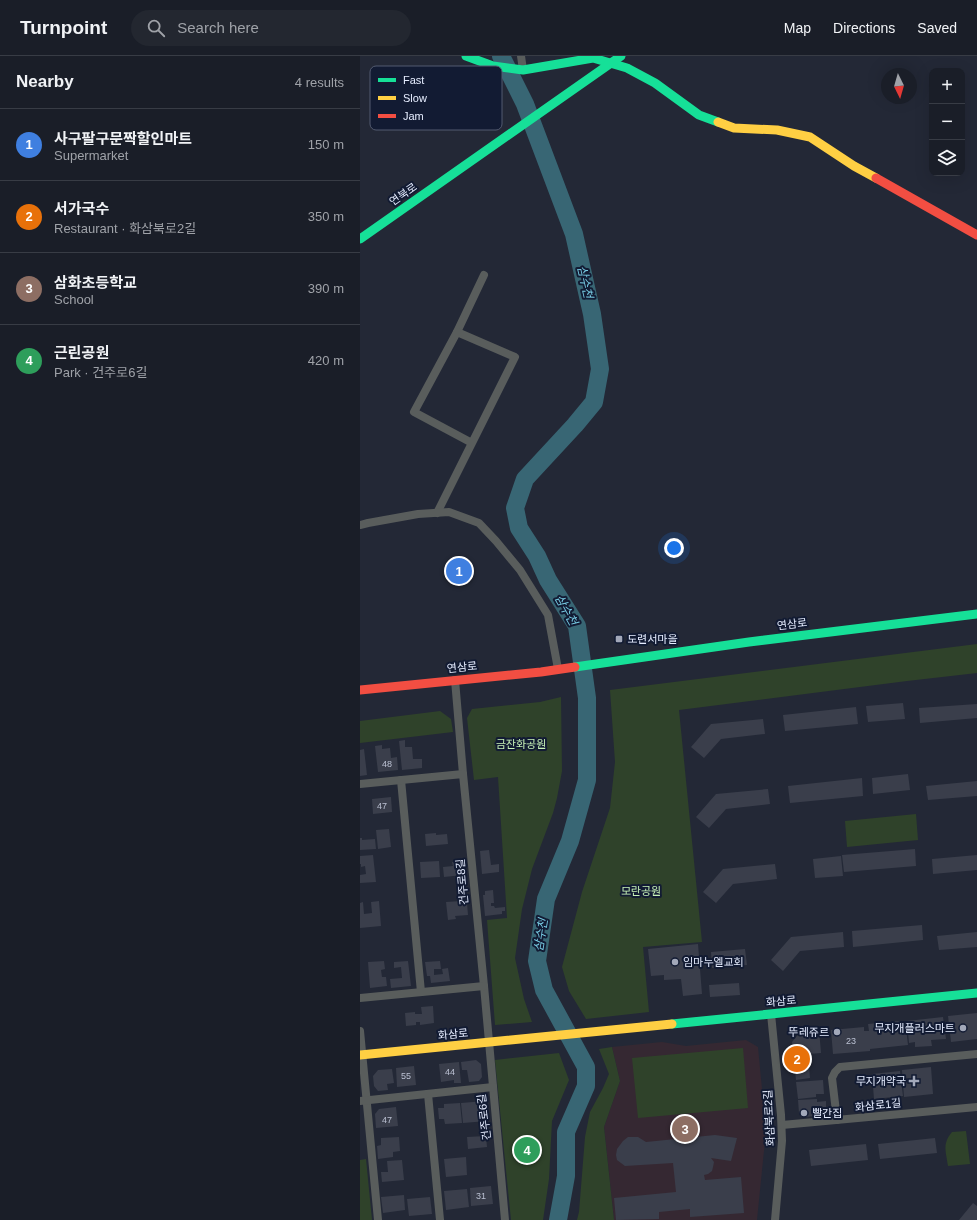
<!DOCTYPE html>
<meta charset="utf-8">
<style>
:root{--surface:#1a1e28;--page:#232730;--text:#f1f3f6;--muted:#9fa2a8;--line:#383c45;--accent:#a2a8b9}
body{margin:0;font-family:Helvetica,"Noto Sans KR",sans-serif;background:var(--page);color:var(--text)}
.controls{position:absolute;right:12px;top:12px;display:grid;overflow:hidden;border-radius:8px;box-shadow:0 4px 16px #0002}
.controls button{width:36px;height:36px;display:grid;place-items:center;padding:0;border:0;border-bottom:1px solid var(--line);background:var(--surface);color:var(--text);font:20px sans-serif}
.compass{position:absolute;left:521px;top:12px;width:36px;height:36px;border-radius:50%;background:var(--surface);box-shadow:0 4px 16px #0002;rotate:175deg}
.you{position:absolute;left:314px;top:492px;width:14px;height:14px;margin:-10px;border:3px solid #fff;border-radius:50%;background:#1a73e8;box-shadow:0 0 0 6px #1a73e833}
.badge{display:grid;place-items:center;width:26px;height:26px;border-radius:50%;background:var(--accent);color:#fff;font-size:13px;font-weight:700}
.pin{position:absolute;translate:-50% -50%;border:2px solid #fff;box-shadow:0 1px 4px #0006}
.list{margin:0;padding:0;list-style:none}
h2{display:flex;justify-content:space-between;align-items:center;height:52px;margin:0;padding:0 16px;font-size:17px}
h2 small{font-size:13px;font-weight:400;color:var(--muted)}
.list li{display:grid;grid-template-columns:26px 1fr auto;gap:12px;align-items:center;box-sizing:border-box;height:72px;padding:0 16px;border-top:1px solid var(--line)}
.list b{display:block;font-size:15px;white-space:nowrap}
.list p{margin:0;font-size:13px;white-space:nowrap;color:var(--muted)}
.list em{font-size:13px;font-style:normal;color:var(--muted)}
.icon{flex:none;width:22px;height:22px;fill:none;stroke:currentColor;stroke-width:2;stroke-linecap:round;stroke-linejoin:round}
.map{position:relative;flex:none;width:617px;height:1164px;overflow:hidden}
header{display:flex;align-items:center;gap:24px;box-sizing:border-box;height:56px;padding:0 20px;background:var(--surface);border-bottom:1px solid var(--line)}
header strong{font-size:19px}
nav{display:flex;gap:22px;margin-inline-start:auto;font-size:14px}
.search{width:280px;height:36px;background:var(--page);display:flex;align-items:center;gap:10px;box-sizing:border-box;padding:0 14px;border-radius:22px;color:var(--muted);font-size:15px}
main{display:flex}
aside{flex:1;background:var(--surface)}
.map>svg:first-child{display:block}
.education{fill:#352832}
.green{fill:#2f422a}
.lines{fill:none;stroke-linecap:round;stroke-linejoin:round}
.river{stroke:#386674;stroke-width:18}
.building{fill:#3a3e4b}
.street{stroke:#595d5c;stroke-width:8}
.fast{stroke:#16e098;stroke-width:9}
.slow{stroke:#ffcf43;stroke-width:9}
.jam{stroke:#f24e42;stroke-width:9}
.poi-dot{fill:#a2a8b9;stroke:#121b33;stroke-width:1.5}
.labels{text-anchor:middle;stroke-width:4;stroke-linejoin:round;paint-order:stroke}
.number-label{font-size:9px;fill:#bbc1d2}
.street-label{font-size:11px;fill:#e6edff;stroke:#121b33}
.poi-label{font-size:11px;fill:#e6edff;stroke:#121b33;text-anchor:start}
.park-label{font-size:11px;fill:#c7f1b6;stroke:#121b33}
.water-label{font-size:12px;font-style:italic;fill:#78cce4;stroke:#121b33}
.key{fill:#121b33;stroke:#525a70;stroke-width:1}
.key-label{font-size:11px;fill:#e6edff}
</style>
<header>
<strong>Turnpoint</strong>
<div class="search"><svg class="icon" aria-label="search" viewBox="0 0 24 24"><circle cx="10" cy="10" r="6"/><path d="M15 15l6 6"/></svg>Search here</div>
<nav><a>Map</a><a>Directions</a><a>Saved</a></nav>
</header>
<main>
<aside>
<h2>Nearby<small>4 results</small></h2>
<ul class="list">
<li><span class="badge" style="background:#3f7fe0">1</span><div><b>사구팔구문짝할인마트</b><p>Supermarket</p></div><em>150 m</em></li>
<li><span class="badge" style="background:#e8710a">2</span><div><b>서가국수</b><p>Restaurant · 화삼북로2길</p></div><em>350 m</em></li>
<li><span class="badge" style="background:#8d6e63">3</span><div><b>삼화초등학교</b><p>School</p></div><em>390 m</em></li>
<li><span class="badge" style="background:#2e9e5b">4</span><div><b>근린공원</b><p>Park · 건주로6길</p></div><em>420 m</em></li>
</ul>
</aside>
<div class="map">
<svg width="617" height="1164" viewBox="0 0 617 1164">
<rect width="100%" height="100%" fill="#232836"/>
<polygon class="education" points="386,984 398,991 406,1075 397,1164 254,1164 244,1071 260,1025 252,991 302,986 326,990"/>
<g class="green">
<polygon points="617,588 617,617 547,625 319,654 342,886 283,891 289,956 226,963 209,935 202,911 222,836 250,752 255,706 250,634"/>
<polygon points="201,641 202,715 197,742 193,757 172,813 162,853 155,902 164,943 172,966 135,969 127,864 147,862 138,721 114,724 107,662 112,653 180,646"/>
<polygon points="80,655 91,663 93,676 0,687 0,665"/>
<polygon points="556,758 558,784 487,791 485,765"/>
<polygon points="252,991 260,1025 244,1071 254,1164 217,1164 219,1156 225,1081 230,1056 243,1032 249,1018 239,993"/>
<polygon points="383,992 388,1052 278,1062 272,1002"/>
<polygon points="199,997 209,1024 192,1065 189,1123 183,1164 151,1164 135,1004"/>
<path d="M606,1075L610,1108L588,1110C586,1095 582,1088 592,1076Z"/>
<polygon points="6,1103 12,1164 0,1164 0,1104"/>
</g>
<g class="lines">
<polyline class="river" points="141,0 165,48 214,178 232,258 240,313 234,346 215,369 165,423 155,452 159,472 177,500 188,524 217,570 227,642 227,724 210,785 186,843 177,905 184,934 226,1011 226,1030 206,1076 206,1120 198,1164"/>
</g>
<g class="building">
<polygon points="543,647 545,663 508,666 506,650"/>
<polygon points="617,648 617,662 560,667 559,652"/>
<polygon points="496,651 498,668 425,675 423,659"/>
<polygon points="403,663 405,678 361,683 344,702 331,691 351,668"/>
<polygon points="45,684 45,691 52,691 53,703 62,703 62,712 42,714 39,685"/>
<polygon points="22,689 22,693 30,692 31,702 37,701 38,714 18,716 15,690"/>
<polygon points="4,693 7,719 0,720 0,694"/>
<polygon points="548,718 550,734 513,738 512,722"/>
<polygon points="502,722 503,740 430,747 428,730"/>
<polygon points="617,725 617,740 568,744 566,730"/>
<polygon points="408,733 410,748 366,753 349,772 336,761 356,738"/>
<polygon points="31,741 32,756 13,758 12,743"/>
<polygon points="29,773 31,791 18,793 16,774"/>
<polygon points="76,777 76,779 87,778 88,788 66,790 65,778"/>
<polygon points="0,782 2,782 2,784 15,783 16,793 0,794"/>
<polygon points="555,793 556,810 484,816 482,799"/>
<polygon points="129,794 131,809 139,808 139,816 122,818 120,795"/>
<polygon points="13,799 16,826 0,827 0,819 6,818 5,810 1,811 1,808 0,808 0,800"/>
<polygon points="617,799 617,814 573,818 572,803"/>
<polygon points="481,800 483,820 455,822 453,803"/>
<polygon points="79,805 80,821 61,822 60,806"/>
<polygon points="92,806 97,806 98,810 102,810 103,819 84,821 83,811 93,810"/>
<polygon points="415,808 417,823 373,828 356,847 343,836 363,813"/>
<polygon points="133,834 134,847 131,847 131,850 134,850 135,852 145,851 145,855 142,855 142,858 125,860 123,839 125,839 125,835"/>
<polygon points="19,845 21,870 0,872 0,847 3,846 4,858 12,857 11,846"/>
<polygon points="101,845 101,847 107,847 108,859 95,860 96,863 88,864 86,846"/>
<polygon points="562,869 563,884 493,891 492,875"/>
<polygon points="483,876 484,891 440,895 423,915 411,904 431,881"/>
<polygon points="617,876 617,891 579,894 577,880"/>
<polygon points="338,888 342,938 323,940 321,923 304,924 304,919 291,920 288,893"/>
<polygon points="385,893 387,909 352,912 351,896"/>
<polygon points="24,905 25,913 21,914 22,921 26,921 27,930 10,932 8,906"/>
<polygon points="48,905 51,930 31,932 30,923 42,922 41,911 34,912 34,906"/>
<polygon points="80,905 81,913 74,913 74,919 83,918 82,913 88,912 90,925 71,927 70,920 67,920 65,906"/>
<polygon points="379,927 380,939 350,941 349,929"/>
<polygon points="73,950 74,967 60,969 60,966 56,966 56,969 46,970 45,957 55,956 55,958 62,958 61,951"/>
<polygon points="617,957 617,983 591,986 588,960"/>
<polygon points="583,961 586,983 571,984 572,990 555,991 555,986 549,987 547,965"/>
<polygon points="541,965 542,972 546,972 548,989 510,993 510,995 473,998 471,974 504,971 504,975 509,975 508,968"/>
<polygon points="459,973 461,997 448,998 450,1022 436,1024 432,986 441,975"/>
<polygon points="116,1004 121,1008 122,1021 119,1025 109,1026 107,1014 102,1014 101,1006"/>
<polygon points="99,1006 101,1027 94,1027 94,1024 81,1026 79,1008"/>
<polygon points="54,1010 56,1029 37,1031 36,1012"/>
<polygon points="571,1011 573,1038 544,1041 542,1014"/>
<polygon points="32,1013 34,1027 27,1028 28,1034 18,1035 14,1030 13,1020 18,1014"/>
<polygon points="540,1015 543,1040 514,1043 512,1018"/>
<polygon points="463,1024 464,1038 456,1038 456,1041 438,1043 436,1026"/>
<polygon points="457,1043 457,1046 466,1045 466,1052 463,1052 464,1059 445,1061 439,1057 438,1044"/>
<polygon points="125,1045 127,1065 103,1067 101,1047"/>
<polygon points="100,1047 102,1067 85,1068 84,1063 79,1063 78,1052 84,1052 84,1048"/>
<polygon points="36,1051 38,1070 16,1072 15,1058 19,1053"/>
<polygon points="355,1079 377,1082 371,1105 351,1102 354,1106 353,1111 352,1115 348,1118 344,1119 345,1124 381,1121 384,1157 330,1161 330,1153 299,1156 299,1163 256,1164 254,1142 316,1136 313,1107 265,1110 257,1104 256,1099 257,1093 263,1085 268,1081 278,1081 286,1086"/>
<polygon points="126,1080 127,1091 108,1093 107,1081"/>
<polygon points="39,1081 40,1095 33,1096 33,1101 18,1103 17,1090 21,1089 21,1082"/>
<polygon points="575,1082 577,1097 520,1103 518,1088"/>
<polygon points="506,1088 508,1104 451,1110 449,1094"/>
<polygon points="106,1101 107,1119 86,1121 84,1103"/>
<polygon points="42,1104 44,1124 22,1126 21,1116 28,1116 27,1105"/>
<polygon points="131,1130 133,1148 111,1150 110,1132"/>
<polygon points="107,1133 109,1151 86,1154 84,1135"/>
<polygon points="44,1139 45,1154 23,1157 21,1141"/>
<polygon points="70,1141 72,1158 49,1160 47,1143"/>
<polygon points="613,1147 617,1150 617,1164 599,1164"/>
</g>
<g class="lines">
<g class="street">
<polyline points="161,0 163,14"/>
<polyline points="97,276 124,219"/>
<polyline points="77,457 155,301 97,276 54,356 112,387"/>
<polyline points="0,469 8,467 58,458 89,456 119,467 136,485 160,514 188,559 198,613"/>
<polyline points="95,624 103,718"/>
<polyline points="41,724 61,936"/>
<polyline points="0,728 103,718 124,930 145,1164"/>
<polyline points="0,942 124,930"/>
<polyline points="411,958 421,1059 422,1085 415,1164"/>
<polyline points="0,975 18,1164"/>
<polyline points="68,1038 80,1164"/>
<polyline points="0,1045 133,1031"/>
<polyline points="477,1064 472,1022 475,1016 480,1011 617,998"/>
<polyline points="422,1069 617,1051"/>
</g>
<g class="fast">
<polyline points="106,0 133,10 163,14 233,2 267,12 295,27 339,59 358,66"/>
<polyline points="0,183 261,0"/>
<polyline points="215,611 389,586 617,558"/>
<polyline points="312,968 617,937"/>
</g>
<g class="slow">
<polyline points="358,66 374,72 417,74 450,81 494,110 516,122"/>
<polyline points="0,999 312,968"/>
</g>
<g class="jam">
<polyline points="516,122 617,179"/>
<polyline points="0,634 181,616 215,611"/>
</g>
</g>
<g class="poi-dot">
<rect x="255" y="579" width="8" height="8" rx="2"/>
<circle cx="315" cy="906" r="4"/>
<circle cx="603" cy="972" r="4"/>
<circle cx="477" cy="976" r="4"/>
<path d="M552 1019h4v4h4v4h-4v4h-4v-4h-4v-4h4z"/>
<circle cx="444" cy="1057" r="4"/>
</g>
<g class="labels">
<g class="number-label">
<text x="27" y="711">48</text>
<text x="22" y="753">47</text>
<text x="491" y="988">23</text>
<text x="90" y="1019">44</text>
<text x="46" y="1023">55</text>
<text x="27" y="1067">47</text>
<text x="121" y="1143">31</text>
</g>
<g class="street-label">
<text transform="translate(43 138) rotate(-35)" y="4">연북로</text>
<text transform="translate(432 568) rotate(-7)" y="4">연삼로</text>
<text transform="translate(102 611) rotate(-6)" y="4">연삼로</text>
<text transform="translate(102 826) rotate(-95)" y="4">건주로8길</text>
<text transform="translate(421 945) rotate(-5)" y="4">화삼로</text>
<text transform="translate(93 978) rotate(-6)" y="4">화삼로</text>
<text transform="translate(518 1049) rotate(-6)" y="4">화삼로1길</text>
<text transform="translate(124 1061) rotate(-97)" y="4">건주로6길</text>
<text transform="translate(409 1062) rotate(-93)" y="4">화삼북로2길</text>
</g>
<g class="poi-label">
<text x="267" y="587">도련서마을</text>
<text x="323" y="910">임마누엘교회</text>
<text x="595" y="976" text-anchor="end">무지개플러스마트</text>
<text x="469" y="980" text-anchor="end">뚜레쥬르</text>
<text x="546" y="1029" text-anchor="end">무지개약국</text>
<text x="452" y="1061">빨간집</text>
</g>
<g class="park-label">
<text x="161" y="692">금잔화공원</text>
<text x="281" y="839">모란공원</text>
</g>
<g class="water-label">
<text transform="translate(225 226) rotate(77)" y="4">삼수천</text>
<text transform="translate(206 554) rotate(61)" y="4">삼수천</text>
<text transform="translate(181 879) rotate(-81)" y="4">삼수천</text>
</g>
</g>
<rect x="10" y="10" width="132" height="64" rx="6" class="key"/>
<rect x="18" y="22" width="18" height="4" fill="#16e098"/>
<rect x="18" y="40" width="18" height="4" fill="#ffcf43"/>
<rect x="18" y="58" width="18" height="4" fill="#f24e42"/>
<g class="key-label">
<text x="43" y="28">Fast</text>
<text x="43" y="46">Slow</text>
<text x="43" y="64">Jam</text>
</g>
</svg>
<div class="controls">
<button>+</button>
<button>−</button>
<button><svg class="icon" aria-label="layers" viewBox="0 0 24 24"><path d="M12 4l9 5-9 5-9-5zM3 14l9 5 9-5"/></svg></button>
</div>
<svg class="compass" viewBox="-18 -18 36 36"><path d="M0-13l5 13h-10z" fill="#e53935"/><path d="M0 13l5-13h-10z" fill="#9fa2a8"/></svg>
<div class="you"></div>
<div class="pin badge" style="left:99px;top:515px;background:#3f7fe0">1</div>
<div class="pin badge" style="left:437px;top:1003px;background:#e8710a">2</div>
<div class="pin badge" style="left:325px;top:1073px;background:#8d6e63">3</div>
<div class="pin badge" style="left:167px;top:1094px;background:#2e9e5b">4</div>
</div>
</main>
